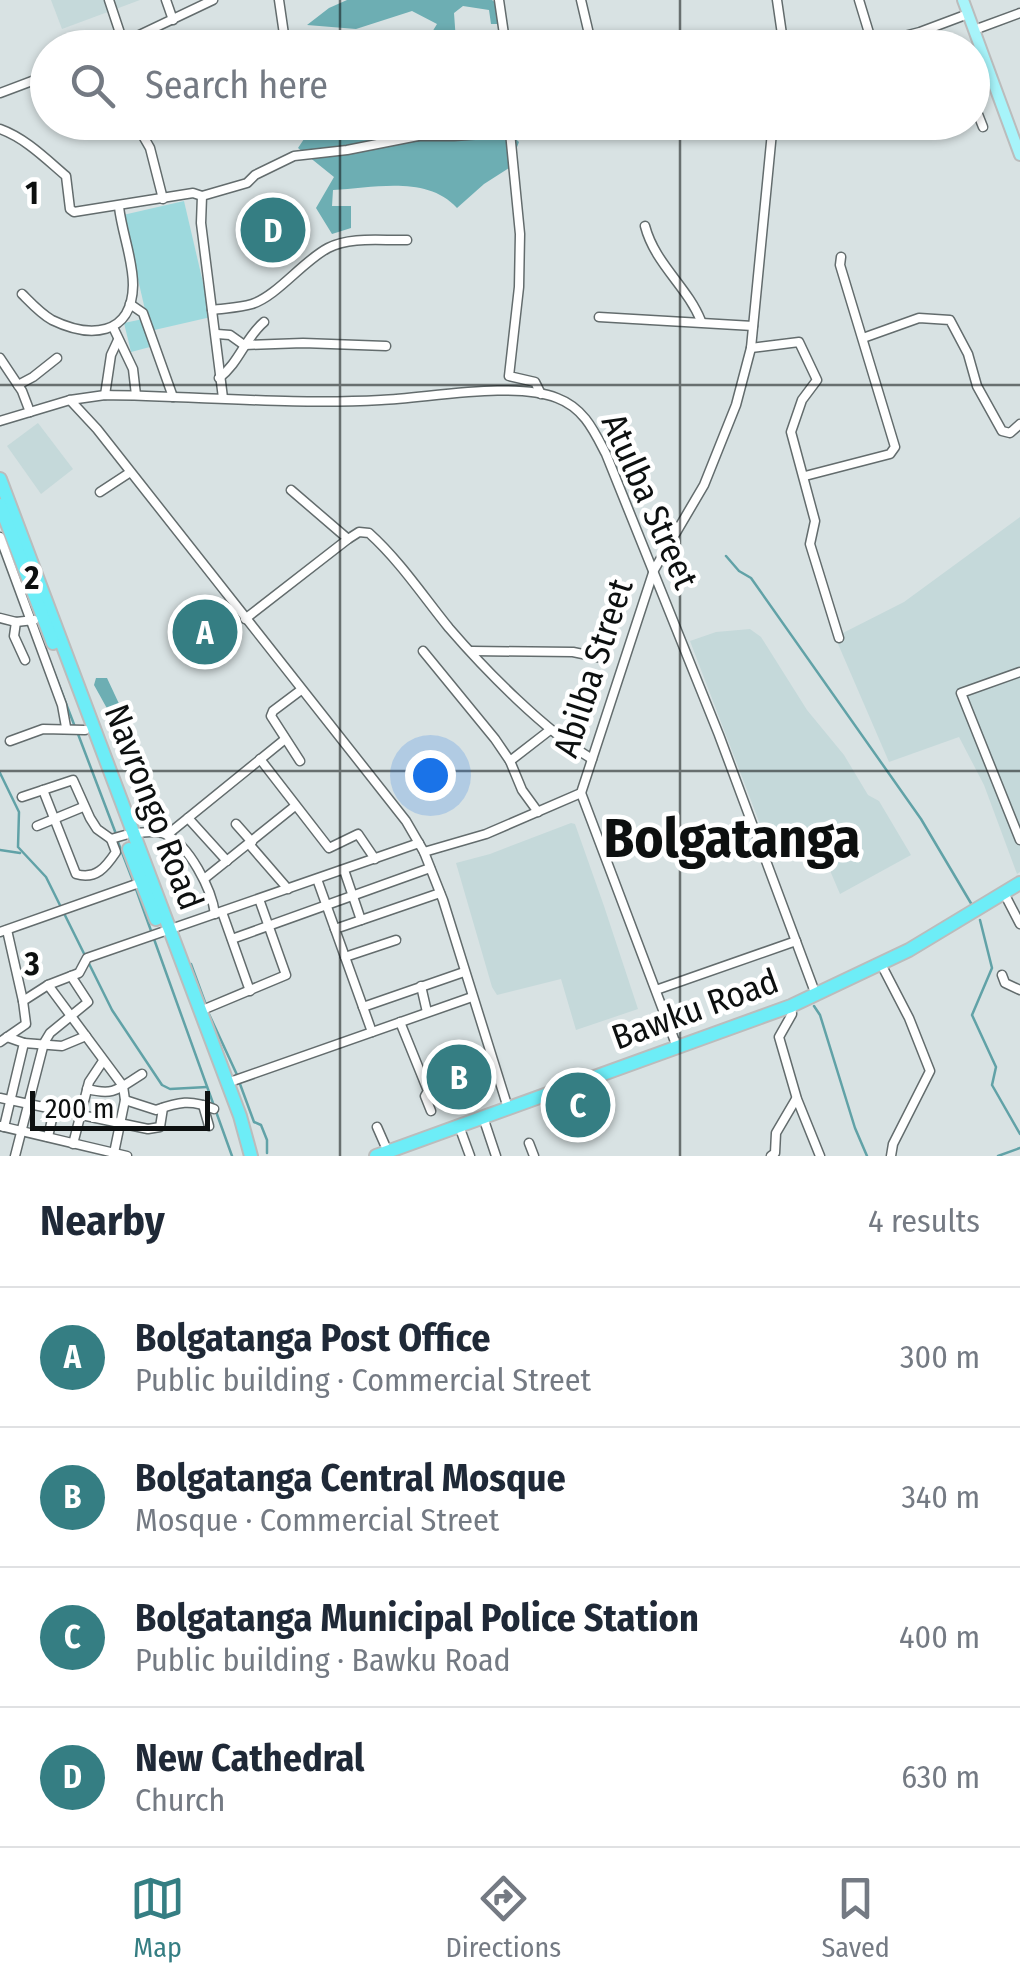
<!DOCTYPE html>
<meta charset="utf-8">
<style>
:root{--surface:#fff;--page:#f6f6f7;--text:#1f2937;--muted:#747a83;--line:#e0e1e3;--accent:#357e83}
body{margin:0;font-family:"Fira Sans Condensed",sans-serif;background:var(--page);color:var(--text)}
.scale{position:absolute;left:30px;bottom:25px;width:180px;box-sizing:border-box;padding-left:10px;border:5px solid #0d1010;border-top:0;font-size:28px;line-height:35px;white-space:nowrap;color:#0d1010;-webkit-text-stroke:8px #fff;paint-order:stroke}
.you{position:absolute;left:430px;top:775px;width:35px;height:35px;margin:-25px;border:8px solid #fff;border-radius:50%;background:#1a73e8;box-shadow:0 0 0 15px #1a73e833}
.badge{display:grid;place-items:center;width:65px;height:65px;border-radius:50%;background:var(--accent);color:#fff;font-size:32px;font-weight:700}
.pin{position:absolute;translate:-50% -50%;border:5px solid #fff;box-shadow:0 2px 10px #0006}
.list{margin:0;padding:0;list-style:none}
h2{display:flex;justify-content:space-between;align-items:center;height:130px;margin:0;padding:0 40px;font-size:42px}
h2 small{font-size:32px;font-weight:400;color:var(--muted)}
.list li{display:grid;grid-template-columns:65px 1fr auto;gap:30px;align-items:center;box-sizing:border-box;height:140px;padding:0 40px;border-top:2px solid var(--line)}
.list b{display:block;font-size:38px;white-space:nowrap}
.list p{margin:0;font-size:32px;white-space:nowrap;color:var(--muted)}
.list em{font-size:32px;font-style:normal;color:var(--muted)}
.icon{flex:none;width:55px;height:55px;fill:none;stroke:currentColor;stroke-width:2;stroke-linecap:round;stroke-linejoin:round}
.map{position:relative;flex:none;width:1020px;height:1156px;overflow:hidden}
.search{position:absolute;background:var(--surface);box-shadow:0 2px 8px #0004;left:30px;right:30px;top:30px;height:110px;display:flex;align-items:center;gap:25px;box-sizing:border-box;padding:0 35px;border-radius:55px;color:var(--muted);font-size:38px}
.sheet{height:690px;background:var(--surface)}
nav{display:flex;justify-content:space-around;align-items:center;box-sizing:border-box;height:140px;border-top:2px solid var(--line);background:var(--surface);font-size:28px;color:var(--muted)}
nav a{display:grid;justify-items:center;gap:5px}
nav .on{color:var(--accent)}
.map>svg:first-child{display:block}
.built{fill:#c5d9da}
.green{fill:#9dd9dd}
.forest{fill:#6daeb3}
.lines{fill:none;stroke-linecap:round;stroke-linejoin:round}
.stream{stroke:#61a2a7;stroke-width:2.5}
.minor-casing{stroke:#636c6d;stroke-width:11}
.major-casing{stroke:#bbbcbc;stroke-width:14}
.highway-casing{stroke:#bbbcbc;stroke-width:16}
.minor{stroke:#fff;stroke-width:8}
.major{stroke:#a7f4fa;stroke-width:10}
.highway{stroke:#6dedf7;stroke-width:12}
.grid{fill:none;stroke:#0d1010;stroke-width:2.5;stroke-opacity:0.55}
.labels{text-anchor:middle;stroke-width:9;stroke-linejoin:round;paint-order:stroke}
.street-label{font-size:35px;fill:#0d1010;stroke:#fff}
.town-label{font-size:55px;font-weight:bold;fill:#0d1010;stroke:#fff}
.grid-label{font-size:32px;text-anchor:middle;font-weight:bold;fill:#0d1010;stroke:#fff;stroke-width:9;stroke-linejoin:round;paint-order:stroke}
</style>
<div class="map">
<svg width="1020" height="1156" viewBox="0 0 1020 1156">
<rect width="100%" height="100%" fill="#d8e2e3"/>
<g class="built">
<polygon points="51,0 140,0 62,29"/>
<polygon points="758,35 759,47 645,47 644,44"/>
<polygon points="38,423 73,469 41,494 7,446"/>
<polygon points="1020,517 1020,872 1017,874 984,785 959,737 889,762 835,637 904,602"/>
<polygon points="750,629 761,637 807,710 844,755 868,795 879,801 911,855 840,894 820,847 780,862 760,824 690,641 716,632"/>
<polygon points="571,823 575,824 604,906 638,1009 576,1030 561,979 497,995 492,987 456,863 490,854"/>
</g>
<g class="green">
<polygon points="248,123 298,123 301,135 249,138"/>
<polygon points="184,201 211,317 150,331 123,215"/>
<polygon points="143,319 150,347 131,352 124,323"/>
</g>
<g class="forest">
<polygon points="347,0 492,0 498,5 499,24 491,24 489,10 463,6 454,13 456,41 463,42 467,34 504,34 504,47 423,47 437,24 412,11 356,29 307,25 329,8"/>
<path d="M387,122L416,123L439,133L500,124L519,142L509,168L484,184L457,208C427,175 374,188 333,190L332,206H351V228L332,234L316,208L334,177L298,148L310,130L321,125L354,136Z"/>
<path d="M96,678H107L128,723L118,726C109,713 102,699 94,685Z"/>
</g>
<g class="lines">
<g class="stream">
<polyline points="726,556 739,571 751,578 921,819 972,905"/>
<polyline points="42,641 75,727"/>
<polyline points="78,734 116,834"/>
<polyline points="0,773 19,812 18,847 46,877 112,1010 162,1085 170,1089 207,1087"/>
<polyline points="118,842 133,881"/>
<polyline points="0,850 20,853"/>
<polyline points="136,889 232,1156"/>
<polyline points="980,920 992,968 972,1015 996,1067 992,1085 1020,1134"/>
<polyline points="191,964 206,1005"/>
<polyline points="814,1006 820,1015 855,1128 867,1156"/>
<polyline points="208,1012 238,1077"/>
<polyline points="240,1084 254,1122 261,1125 267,1140 267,1153"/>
<polyline points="998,1156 1020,1148"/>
</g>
<g class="minor-casing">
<g id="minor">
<polyline points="109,0 125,48"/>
<polyline points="166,0 173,20"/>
<polyline points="279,0 286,48"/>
<polyline points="499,0 506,48"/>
<polyline points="581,0 589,34 599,48"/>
<polyline points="777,0 784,48"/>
<polyline points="859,0 873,46"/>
<polyline points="974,30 1020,13"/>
<polyline points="112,48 213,0"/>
<polyline points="857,48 920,32 968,14"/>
<polyline points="972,67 986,64"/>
<polyline points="0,93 48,75"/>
<polyline points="972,99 983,127"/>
<polyline points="135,122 150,148 163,199"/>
<polyline points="373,122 418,136 454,136 654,122"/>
<polyline points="509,122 520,234 519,287 509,376 535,382 541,394"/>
<path d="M0,129C25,138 45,158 66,176L70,209L74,212L193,193L202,196"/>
<path d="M645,226C655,264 687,286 701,321"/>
<path d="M22,294C31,303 41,314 52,320C89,338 132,337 133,285C133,259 122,233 119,207"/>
<polyline points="130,304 143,313 173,397"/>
<path d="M212,310C225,308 239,308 252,304C277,296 303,261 328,248C351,236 383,241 407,240"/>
<polyline points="599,317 753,326"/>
<polyline points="113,327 133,369 136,395"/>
<polyline points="217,334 230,335 244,345 303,343 386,346"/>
<polyline points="863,338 919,318 950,320 968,354 977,386 1002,431 1010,433 1020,424"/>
<polyline points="751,348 799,342 817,380 802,400 791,432 815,521 810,544 839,638"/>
<polyline points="0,358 22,391 30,412"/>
<path d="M219,378C239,363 245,338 264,322"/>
<polyline points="18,385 33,377 57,358"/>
<polyline points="105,395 111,355 118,340"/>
<polyline points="223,398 201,223 202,196 247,183 255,175 294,156 347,150 418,136"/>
<polyline points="70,400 97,429 406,821 424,852 443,900 508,1108"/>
<path d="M0,421L70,400L105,395C196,396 290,405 381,400C429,398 514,381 557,398C584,408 594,431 606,454L719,735L816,995"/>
<polyline points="805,476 890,454 895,447 840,265 841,257"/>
<polyline points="291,490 348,539"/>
<polyline points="100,492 129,473"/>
<polyline points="0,537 62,705 66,727"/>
<polyline points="0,618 16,622 34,620"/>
<path d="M245,619L348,539L359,532L369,533C400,561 423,596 449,628C486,671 544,730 592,759"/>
<polyline points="16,622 14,636 25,660"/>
<polyline points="423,651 495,739 510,761 522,790 538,812"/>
<polyline points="472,651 573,652 602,658"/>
<polyline points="1020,672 961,693 1020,840"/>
<polyline points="10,741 43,729 85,730"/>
<polyline points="260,759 329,848 358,834 375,859"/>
<polyline points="300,761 271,716 273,711 301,690"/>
<polyline points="510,761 550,730"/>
<path d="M43,790L76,874C96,880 106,867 116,852L111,839"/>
<polyline points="581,793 677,1047"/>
<polyline points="22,797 73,780 90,818 97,829 111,839 125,835"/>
<polyline points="188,818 227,861"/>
<polyline points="236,824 252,842"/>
<polyline points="37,826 83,807"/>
<path d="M132,833C143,833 155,830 165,834C189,844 212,890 215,914"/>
<polyline points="167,835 284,740"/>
<polyline points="249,844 288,889"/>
<polyline points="424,852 486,834 581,793 654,570 704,485 736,405 751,348 773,122"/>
<polyline points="344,870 361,920"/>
<polyline points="204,879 295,806"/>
<polyline points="317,879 372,1032"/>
<polyline points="1005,895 1020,924"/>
<polyline points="222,912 250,991"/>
<polyline points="335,929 440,893"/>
<polyline points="7,930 23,1001"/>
<polyline points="0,932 142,882"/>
<polyline points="232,939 430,868"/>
<polyline points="345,957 396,940"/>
<polyline points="881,964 909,1018 930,1071 893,1144 891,1156"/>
<polyline points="1002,975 1005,983 1020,990"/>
<polyline points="48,985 123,1086 125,1100 114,1153"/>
<polyline points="421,986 427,1012"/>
<polyline points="656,990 796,941"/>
<polyline points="791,1006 792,1014 779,1037 797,1099 820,1156"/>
<polyline points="363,1007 464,972"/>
<polyline points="200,1011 286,975 259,899"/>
<polyline points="400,1022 428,1091 425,1096 431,1111"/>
<polyline points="0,1042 26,1024 23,1001 48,985 79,973 87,958 419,843"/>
<polyline points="24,1043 62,1046 86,1036"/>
<polyline points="227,1083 472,997"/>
<path d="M87,1089C115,1096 118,1089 142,1074"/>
<polyline points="0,1098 148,1129 160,1127 163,1108"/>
<path d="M125,1100L156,1110C178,1102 191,1099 214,1109"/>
<polyline points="203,1105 209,1126"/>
<polyline points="483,1117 496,1156"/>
<polyline points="0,1126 127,1156"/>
<polyline points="459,1126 470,1156"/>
<polyline points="4,1127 24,1043 7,1037"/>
<polyline points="377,1127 388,1152"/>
<polyline points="48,1137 54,1110"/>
<polyline points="529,1143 534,1156"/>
<polyline points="73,1144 89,1082 103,1061"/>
<polyline points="15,1156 44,1043 50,1033 88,1002 71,976"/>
<polyline points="771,1156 775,1153 776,1133 796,1099"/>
</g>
</g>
<g class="major-casing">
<polyline id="major" points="963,0 1020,155"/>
</g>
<g class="highway-casing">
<g id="highway">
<polyline points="0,479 240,1116 251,1156"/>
<polyline points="0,505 53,643"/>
<polyline points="129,849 156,919"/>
<polyline points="376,1156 791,1006 909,950 1020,883"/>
</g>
</g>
<use href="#minor" class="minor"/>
<use href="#major" class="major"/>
<use href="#highway" class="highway"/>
</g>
<path class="grid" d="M340,0V48M680,0V48M340,122V1156M680,122V1156M0,385H1020M0,771H1020"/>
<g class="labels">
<g class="street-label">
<text transform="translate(650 501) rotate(66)" y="12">Atulba Street</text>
<text transform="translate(593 668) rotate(-72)" y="12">Abilba Street</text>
<text transform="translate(154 807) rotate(69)" y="12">Navrongo Road</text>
<text transform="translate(695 1009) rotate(-20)" y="12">Bawku Road</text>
</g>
<g class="town-label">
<text x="732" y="857">Bolgatanga</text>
</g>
</g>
<g class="grid-label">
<text x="32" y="204">1</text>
<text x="32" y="589">2</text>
<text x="32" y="975">3</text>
</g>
</svg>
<div class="scale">200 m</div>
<div class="you"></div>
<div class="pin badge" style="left:205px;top:632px">A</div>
<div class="pin badge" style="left:459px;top:1077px">B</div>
<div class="pin badge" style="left:578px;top:1105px">C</div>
<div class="pin badge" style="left:273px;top:230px">D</div>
<div class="search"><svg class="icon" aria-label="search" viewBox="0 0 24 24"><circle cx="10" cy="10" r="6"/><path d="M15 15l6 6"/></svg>Search here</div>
</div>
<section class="sheet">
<h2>Nearby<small>4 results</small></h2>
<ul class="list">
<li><span class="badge">A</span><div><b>Bolgatanga Post Office</b><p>Public building · Commercial Street</p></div><em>300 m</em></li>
<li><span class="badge">B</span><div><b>Bolgatanga Central Mosque</b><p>Mosque · Commercial Street</p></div><em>340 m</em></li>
<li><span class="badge">C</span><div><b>Bolgatanga Municipal Police Station</b><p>Public building · Bawku Road</p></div><em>400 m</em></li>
<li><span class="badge">D</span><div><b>New Cathedral</b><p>Church</p></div><em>630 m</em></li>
</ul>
</section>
<nav>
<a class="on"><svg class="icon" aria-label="map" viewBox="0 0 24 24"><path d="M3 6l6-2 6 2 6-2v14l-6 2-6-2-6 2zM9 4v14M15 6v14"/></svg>Map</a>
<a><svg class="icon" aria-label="directions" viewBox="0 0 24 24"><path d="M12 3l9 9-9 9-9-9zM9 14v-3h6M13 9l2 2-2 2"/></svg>Directions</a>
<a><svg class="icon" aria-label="saved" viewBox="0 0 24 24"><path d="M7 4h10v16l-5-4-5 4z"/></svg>Saved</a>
</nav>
